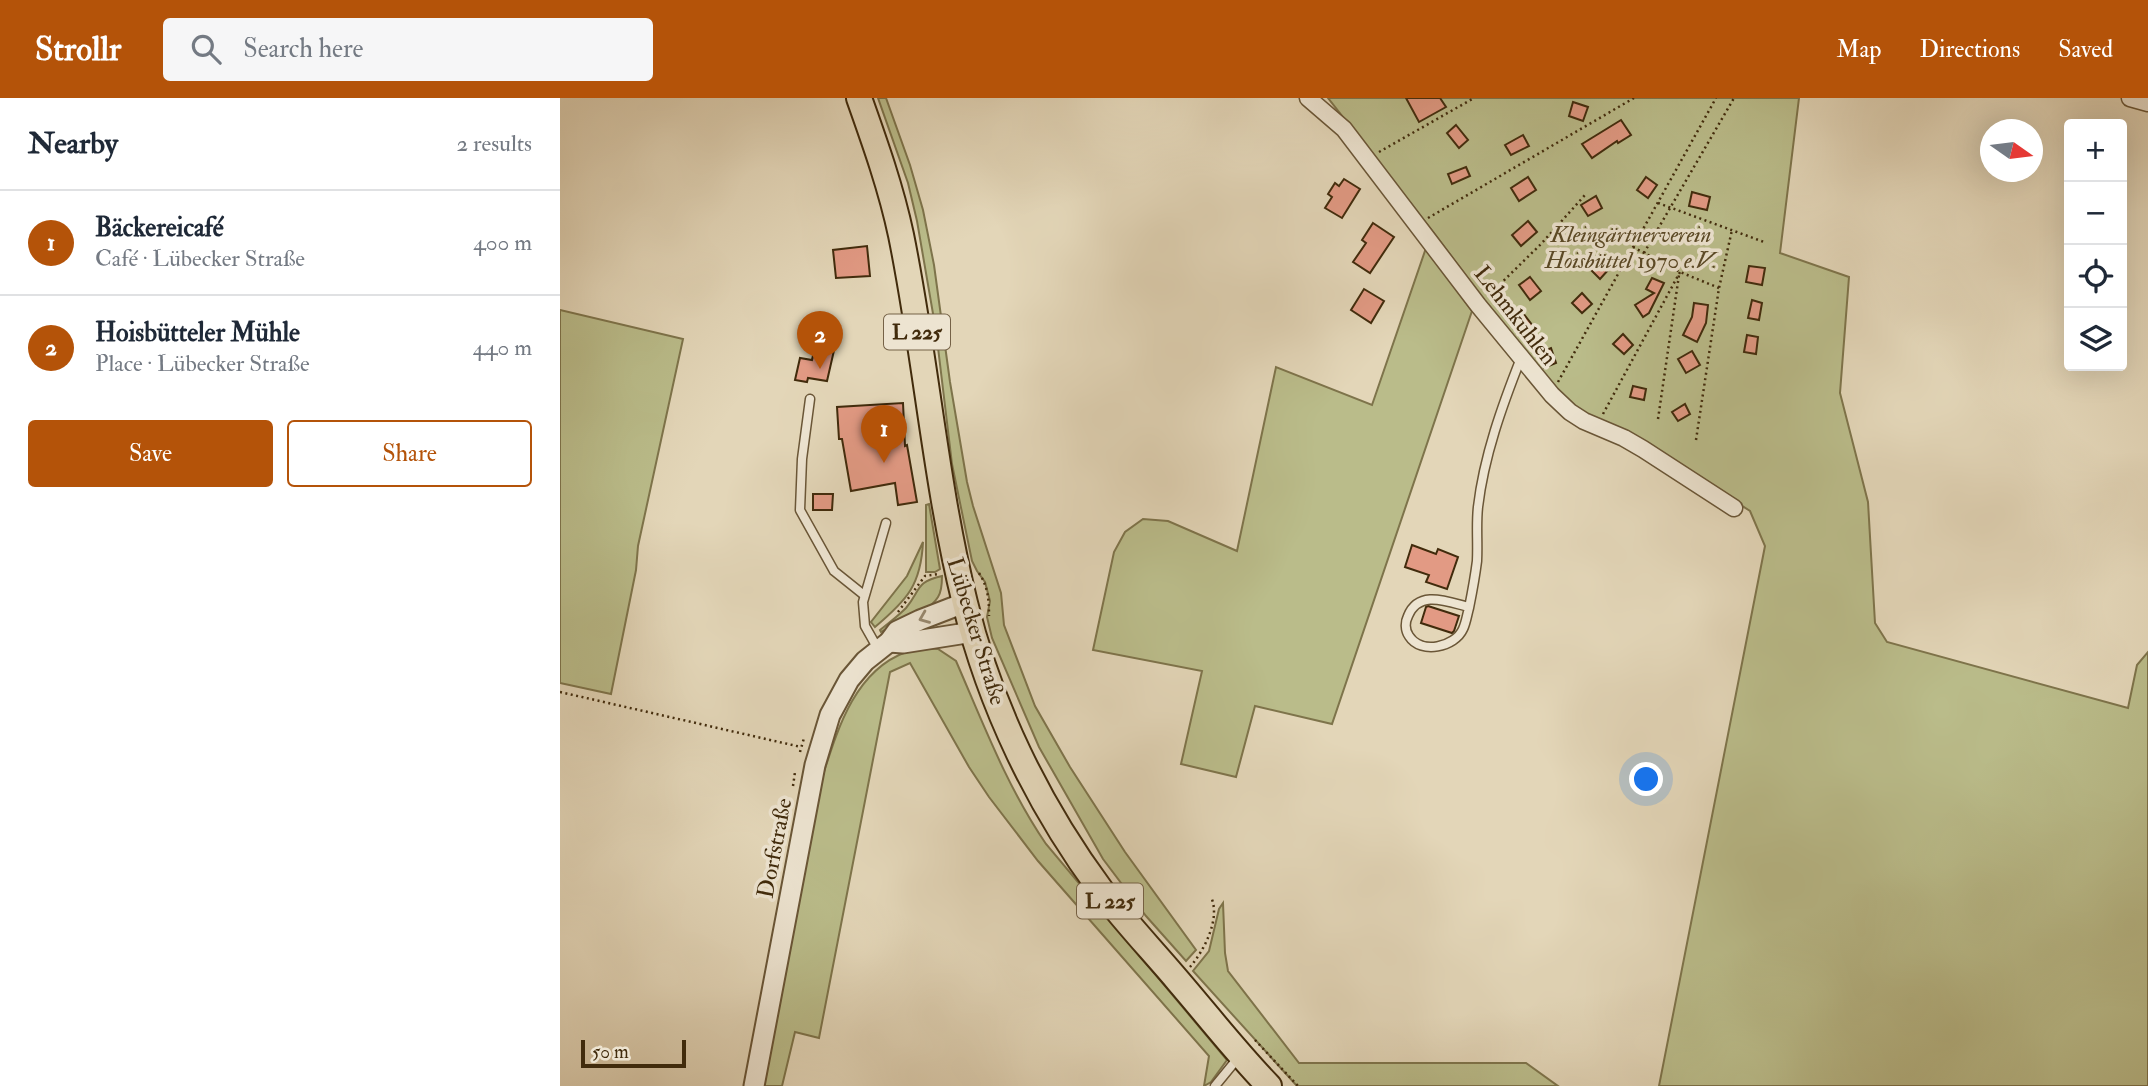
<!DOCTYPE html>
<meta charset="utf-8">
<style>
:root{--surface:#fff;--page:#f6f6f7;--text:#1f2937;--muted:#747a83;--line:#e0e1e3;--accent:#b45309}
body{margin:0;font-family:"IM FELL Double Pica",serif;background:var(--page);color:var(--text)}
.controls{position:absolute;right:21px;top:21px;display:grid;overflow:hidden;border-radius:7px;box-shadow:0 7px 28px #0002}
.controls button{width:63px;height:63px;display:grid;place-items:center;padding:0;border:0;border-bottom:2px solid var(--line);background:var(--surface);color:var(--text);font:35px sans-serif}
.compass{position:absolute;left:1420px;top:21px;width:63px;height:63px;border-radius:50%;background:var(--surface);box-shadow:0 7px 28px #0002;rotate:104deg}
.scale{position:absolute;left:21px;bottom:18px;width:105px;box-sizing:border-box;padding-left:7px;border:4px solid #412b0c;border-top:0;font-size:19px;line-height:24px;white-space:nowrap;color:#412b0c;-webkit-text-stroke:5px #ede4d1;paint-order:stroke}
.you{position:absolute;left:1087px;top:682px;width:24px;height:24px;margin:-18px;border:5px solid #fff;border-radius:50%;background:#1a73e8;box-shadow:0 0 0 10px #1a73e833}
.badge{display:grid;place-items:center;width:46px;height:46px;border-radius:50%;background:var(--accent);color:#fff;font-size:23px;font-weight:700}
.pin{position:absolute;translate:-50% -58px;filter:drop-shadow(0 2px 4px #0008)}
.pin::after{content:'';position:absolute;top:37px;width:24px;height:21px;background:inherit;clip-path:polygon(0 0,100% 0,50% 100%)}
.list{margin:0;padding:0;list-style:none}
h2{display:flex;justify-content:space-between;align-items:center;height:91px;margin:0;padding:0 28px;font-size:30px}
h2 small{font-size:23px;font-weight:400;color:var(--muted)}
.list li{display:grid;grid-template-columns:46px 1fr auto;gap:21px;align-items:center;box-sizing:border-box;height:105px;padding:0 28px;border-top:2px solid var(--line)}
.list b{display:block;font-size:26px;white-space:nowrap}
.list p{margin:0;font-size:23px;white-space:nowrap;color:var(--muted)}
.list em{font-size:23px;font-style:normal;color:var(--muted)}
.actions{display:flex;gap:14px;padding:21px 28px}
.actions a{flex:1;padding:16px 0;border:2px solid var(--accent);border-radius:7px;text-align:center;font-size:24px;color:var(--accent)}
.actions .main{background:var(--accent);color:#fff}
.icon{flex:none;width:38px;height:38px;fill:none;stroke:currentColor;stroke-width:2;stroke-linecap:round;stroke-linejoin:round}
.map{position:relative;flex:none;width:1588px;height:988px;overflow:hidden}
header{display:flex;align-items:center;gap:42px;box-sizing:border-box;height:98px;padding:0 35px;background:var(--accent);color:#fff}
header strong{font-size:33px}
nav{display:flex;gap:38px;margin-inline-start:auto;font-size:24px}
.search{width:490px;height:63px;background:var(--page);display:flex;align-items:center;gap:18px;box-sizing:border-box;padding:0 24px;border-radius:7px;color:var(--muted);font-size:26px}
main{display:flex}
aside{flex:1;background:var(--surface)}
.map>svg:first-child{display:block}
.green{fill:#babc8a;stroke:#7e744b;stroke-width:2}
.building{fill:#e29a84;stroke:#412b0c;stroke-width:2}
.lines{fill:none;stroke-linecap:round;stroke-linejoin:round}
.service-casing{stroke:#6a5637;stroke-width:11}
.minor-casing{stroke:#6a5637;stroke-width:19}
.tertiary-casing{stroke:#6a5637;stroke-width:23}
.primary-casing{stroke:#412b0c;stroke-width:28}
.path{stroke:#412b0c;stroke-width:2.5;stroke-dasharray:2 3.5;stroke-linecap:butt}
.service{stroke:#ede4d1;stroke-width:8}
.minor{stroke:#ede4d1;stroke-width:16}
.tertiary{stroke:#ede4d1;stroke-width:19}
.primary{stroke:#e3d6b8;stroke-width:24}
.oneway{stroke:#97886e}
.labels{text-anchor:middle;stroke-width:7;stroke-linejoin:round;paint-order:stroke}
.shield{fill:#ede4d1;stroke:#756247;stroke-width:2}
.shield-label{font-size:21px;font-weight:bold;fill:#412b0c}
.park-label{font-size:23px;font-style:italic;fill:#594825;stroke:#ede4d1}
.street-label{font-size:23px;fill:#412b0c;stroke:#ede4d1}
</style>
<header>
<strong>Strollr</strong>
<div class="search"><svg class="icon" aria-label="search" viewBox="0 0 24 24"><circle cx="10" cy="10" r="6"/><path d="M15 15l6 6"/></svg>Search here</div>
<nav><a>Map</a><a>Directions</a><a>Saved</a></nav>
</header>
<main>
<aside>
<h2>Nearby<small>2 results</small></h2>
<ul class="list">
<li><span class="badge">1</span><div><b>Bäckereicafé</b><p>Café · Lübecker Straße</p></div><em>400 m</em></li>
<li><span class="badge">2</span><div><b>Hoisbütteler Mühle</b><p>Place · Lübecker Straße</p></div><em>440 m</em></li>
</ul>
<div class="actions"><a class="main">Save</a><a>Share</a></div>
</aside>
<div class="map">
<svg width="1588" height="988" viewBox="0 0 1588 988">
<rect width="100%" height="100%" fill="#e3d6b8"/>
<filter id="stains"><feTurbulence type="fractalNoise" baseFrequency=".00286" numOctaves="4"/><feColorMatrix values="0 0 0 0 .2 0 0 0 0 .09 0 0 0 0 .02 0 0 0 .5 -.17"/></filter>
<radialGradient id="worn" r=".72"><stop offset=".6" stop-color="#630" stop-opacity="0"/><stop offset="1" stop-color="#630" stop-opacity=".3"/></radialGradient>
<g class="green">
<polygon points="318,0 326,0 350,67 363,112 374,167 390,284 407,384 413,408 441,495 444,527 475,608 510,669 565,754 636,852 626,863 586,818 543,761 479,649 432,540 427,519 430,503 425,484 417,473 412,463 392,366 376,233 357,123 348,85"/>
<polygon points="768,0 1239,0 1220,155 1289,179 1280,295 1308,404 1315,525 1327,544 1568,610 1577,567 1588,554 1588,988 1099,988 1205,448 1190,413 1074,337 1027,321 994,296 874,135"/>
<polygon points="866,150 912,213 772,626 695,608 676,679 621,666 642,573 533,552 554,454 565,434 583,421 608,423 677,453 716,269 812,307"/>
<polygon points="0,212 123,241 78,448 76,472 51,596 0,585"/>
<polygon points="369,406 380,471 375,474 366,474 366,407"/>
<path d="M363,444C361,487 347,502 315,529L311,524L347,478Z"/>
<path d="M382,478C382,485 382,493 378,499C367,517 338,523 321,534L320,532C329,525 338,518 346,510C361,492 355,484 382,478Z"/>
<path d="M368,550L378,551L396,563C423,625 447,689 486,746L667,962L651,984L644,988L649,958L478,763L429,699L409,669L350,565L330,574L259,940L235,934L222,988H204L263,677C278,630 295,573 346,554C353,552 361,551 368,550Z"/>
<polygon points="663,805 665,855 668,873 739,965 966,965 998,988 737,988 633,873 649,853 659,811"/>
</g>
<g class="building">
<polygon points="846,0 880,0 886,9 859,24"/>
<polygon points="1013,4 1028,9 1023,23 1009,18"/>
<polygon points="1061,22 1071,37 1058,45 1057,43 1032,60 1022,46"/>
<polygon points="896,27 908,42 899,50 887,35"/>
<polygon points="963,37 969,48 951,57 945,47"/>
<polygon points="906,69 910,78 892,86 888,76"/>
<polygon points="968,79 976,92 959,103 951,90"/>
<polygon points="1086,79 1097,87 1088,100 1077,92"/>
<polygon points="784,81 800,91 782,120 765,110 772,99 768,96 775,85 779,88"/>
<polygon points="1132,94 1150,99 1147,112 1129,108"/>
<polygon points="1036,98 1042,110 1028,118 1021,107"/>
<polygon points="968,123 977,134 961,148 952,137"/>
<polygon points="813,125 834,139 810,175 793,164 806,145 802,142"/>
<polygon points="307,148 310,178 276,180 273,152"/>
<polygon points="1038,161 1049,171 1040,181 1029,170"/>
<polygon points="1189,168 1205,170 1202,187 1186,184"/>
<polygon points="970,179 981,193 970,202 959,187"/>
<polygon points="1092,180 1104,185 1089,215 1083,219 1075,207 1094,195 1086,191"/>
<polygon points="804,191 824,203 811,225 791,212"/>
<polygon points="1022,195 1032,206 1022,215 1012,205"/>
<polygon points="1192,202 1202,205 1199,222 1188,220"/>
<polygon points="1134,205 1148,207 1146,225 1137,244 1123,237 1132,219"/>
<polygon points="963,215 973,228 961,237 951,225"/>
<polygon points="1063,236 1073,247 1064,256 1053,246"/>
<polygon points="1187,237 1198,239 1196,256 1184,254"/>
<polygon points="256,244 275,248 267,283 248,280 247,284 235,282 240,260 252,262"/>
<polygon points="991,250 996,265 984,270 979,255"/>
<polygon points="1132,253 1140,267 1126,275 1118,261"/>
<polygon points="1073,288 1086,291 1084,302 1070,299"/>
<polygon points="343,305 345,348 347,347 357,404 338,407 335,385 291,393 282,341 279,341 277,309"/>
<polygon points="1125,306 1130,316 1118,323 1112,314"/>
<polygon points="253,396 273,396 272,412 253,412"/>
<polygon points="852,447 876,456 878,451 898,459 887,491 866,484 869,477 845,469"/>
<polygon points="868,508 899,518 894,533 892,535 861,525 866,509"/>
</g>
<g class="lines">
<g class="service-casing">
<g id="service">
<polyline points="250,301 242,361 240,412 274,473 304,497"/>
<path d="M909,509C888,504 859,491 848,518C845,524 845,532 849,538C861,557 895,549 903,531C906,525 907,517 909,510C912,495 915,479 917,463C918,445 916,427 918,409C924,358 942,308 961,260"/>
<polyline points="318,551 305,528 303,504 326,425"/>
<polyline points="655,988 678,960"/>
</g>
</g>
<g class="minor-casing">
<g id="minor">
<polyline points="748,0 784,31 918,207 992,297 1010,314 1024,323 1064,340 1083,351 1174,410"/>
<polyline points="1570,0 1588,5"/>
</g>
</g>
<g class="tertiary-casing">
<g id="tertiary">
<polyline points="329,544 343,545 413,534"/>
<polyline points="194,988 255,667 270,617 289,582 305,563 329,544 337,533 360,522 404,505"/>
</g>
</g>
<g class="primary-casing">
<path id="primary" d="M299,0C315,45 331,90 341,137C366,259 375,384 405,505C430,608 478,707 541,792C565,824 593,853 619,884C649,919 677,955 709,988"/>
</g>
<g class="path">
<polyline points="819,54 914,0"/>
<polyline points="1098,105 1204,144"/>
<polyline points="868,120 1074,0"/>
<polyline points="1073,149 1120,174 1159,190"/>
<polyline points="1084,155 1174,0"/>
<polyline points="928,198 981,146 1025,97"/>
<polyline points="998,284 1156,0"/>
<polyline points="1043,316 1120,174"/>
<polyline points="1098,321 1119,177"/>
<polyline points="1136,342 1159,190 1172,132"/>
<path d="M419,475C428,489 429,501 429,518"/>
<polyline points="338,514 365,478 379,476"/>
<polyline points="0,594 241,649"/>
<polyline points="240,654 244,640"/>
<polyline points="233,688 235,674"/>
<path d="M630,869C644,853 661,820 651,799"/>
<polyline points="695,942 738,988"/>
</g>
<use href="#service" class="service"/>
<use href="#minor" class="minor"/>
<use href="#tertiary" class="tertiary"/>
<use href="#primary" class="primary"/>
</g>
<defs><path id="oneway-chevron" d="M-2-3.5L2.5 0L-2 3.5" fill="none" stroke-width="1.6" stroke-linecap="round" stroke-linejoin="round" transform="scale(1.75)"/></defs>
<use class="oneway" href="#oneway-chevron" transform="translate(364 520) rotate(158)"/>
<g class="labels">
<g class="shield">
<rect x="324" y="216.5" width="66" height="35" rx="5"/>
<rect x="517" y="785.5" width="66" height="35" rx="5"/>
</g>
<g class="shield-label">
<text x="357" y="241">L 225</text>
<text x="550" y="810">L 225</text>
</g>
<g class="park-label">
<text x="1071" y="144">Kleingärtnerverein<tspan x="1071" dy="26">Hoisbüttel 1970 e.V.</tspan></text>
</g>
<g class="street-label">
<text transform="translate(956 217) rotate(52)" y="8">Lehmkuhlen</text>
<text transform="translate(417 533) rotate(73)" y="8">Lübecker Straße</text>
<text transform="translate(214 750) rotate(-79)" y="8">Dorfstraße</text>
</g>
</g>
<rect width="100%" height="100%" filter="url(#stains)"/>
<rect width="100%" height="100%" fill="url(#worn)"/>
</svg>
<div class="controls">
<button>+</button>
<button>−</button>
<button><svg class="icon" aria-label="locate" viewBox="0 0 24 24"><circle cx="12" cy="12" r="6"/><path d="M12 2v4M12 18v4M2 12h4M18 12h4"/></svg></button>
<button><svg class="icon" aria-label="layers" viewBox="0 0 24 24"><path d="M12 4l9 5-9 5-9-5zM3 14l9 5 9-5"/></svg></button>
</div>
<svg class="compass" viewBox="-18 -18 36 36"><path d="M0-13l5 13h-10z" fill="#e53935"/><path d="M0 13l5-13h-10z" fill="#747a83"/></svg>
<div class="scale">50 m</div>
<div class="you"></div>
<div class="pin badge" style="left:324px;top:365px">1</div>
<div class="pin badge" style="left:260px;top:271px">2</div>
</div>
</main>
